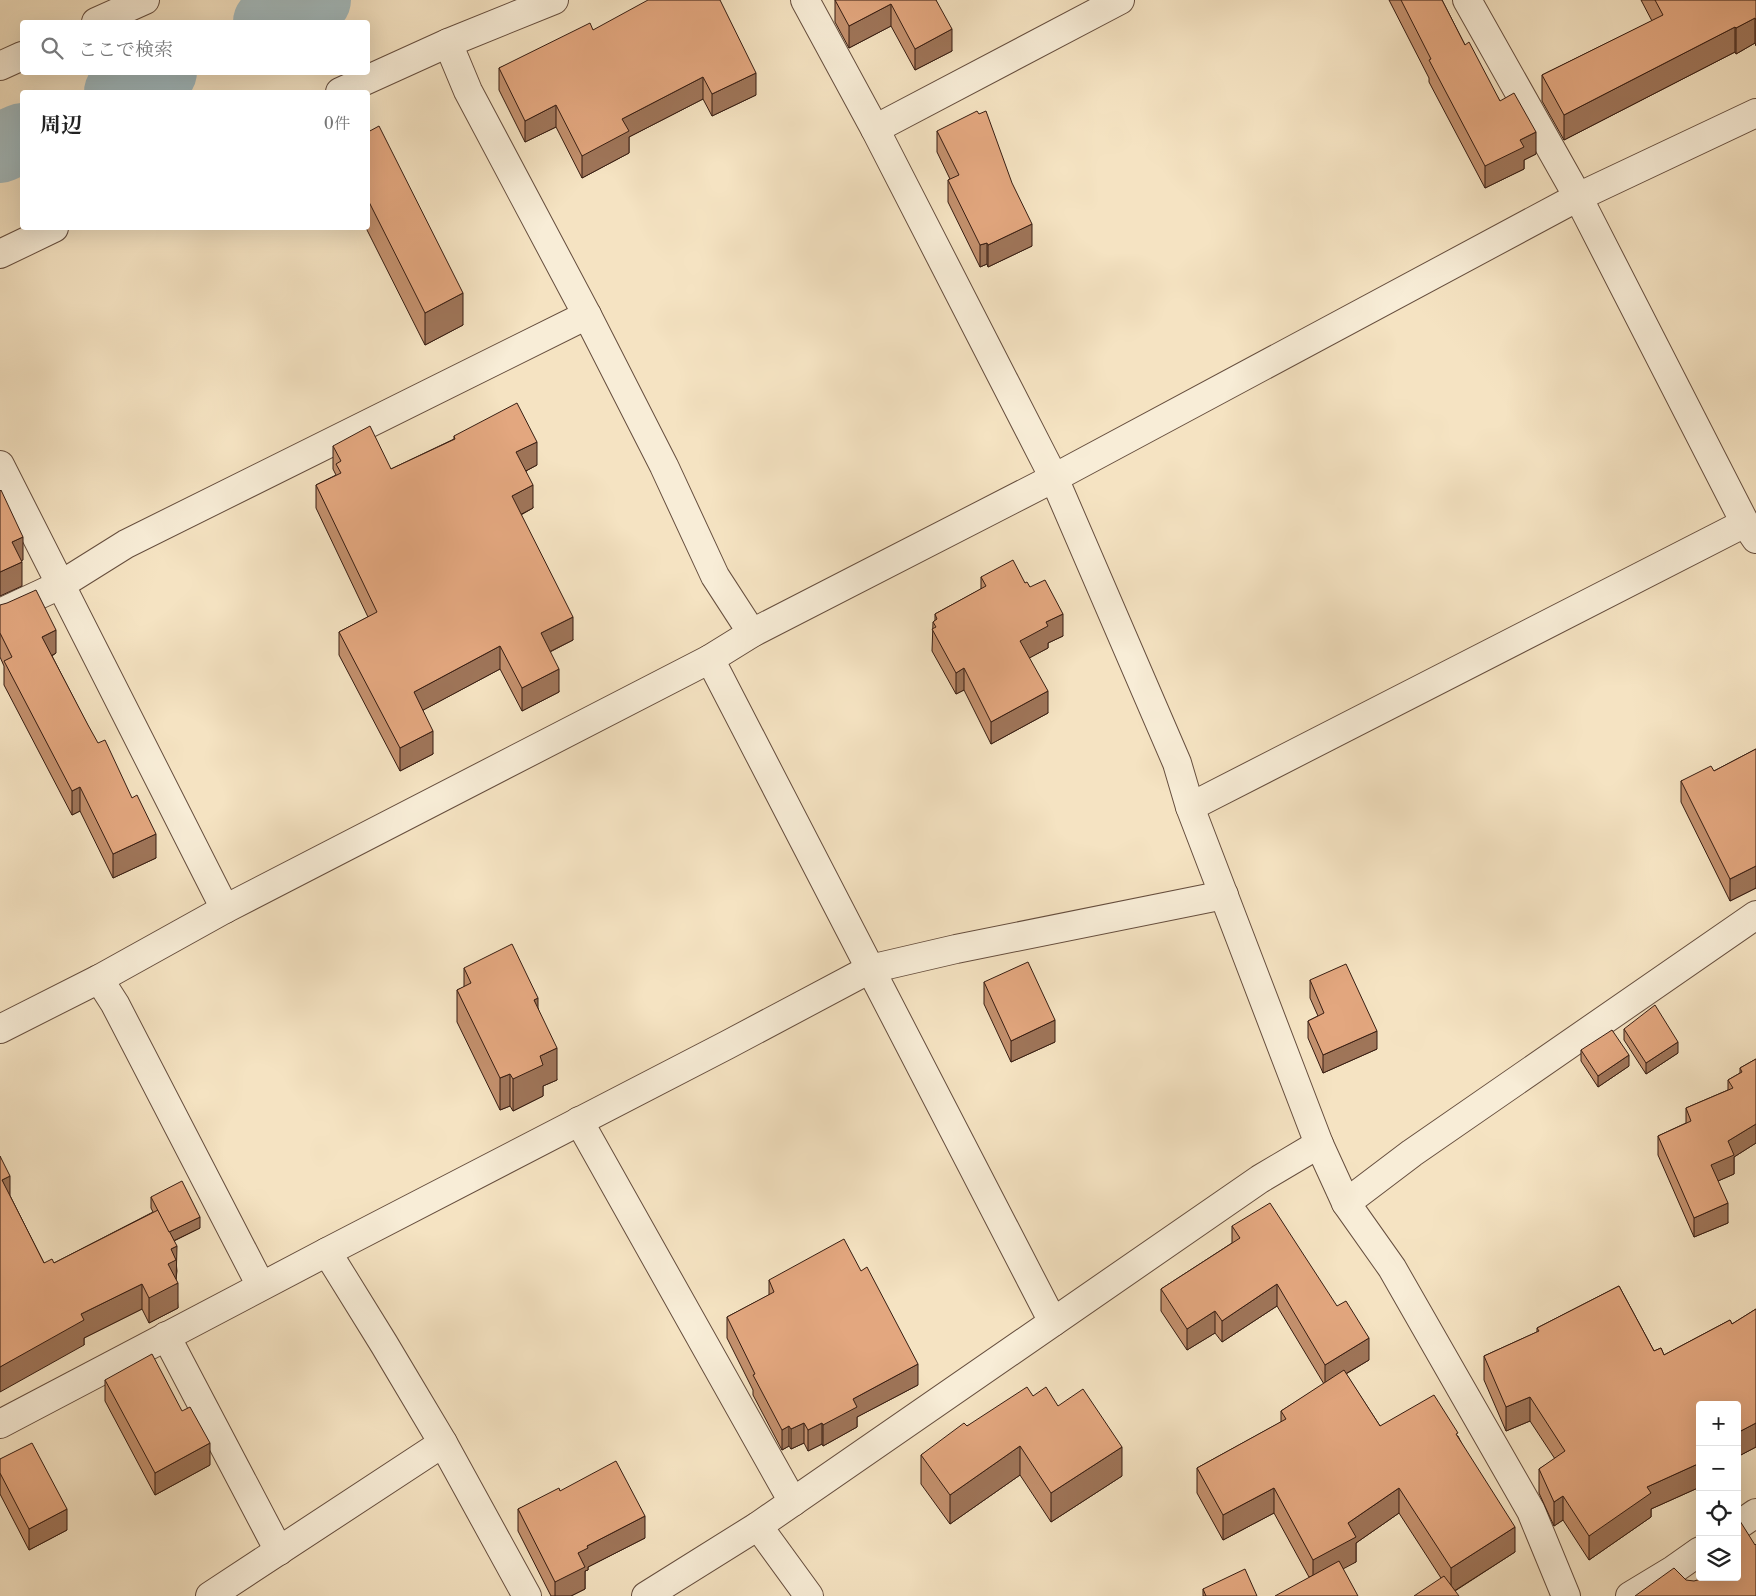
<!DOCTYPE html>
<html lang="ja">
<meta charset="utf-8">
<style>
:root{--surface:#fff;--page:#f6f6f6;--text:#222;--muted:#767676;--line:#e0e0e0}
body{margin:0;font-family:"Libre Caslon Text","Noto Serif JP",serif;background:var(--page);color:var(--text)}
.controls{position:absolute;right:15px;bottom:15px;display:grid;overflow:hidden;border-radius:5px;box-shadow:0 5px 20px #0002}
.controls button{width:45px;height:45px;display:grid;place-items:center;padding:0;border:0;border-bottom:1px solid var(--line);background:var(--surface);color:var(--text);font:25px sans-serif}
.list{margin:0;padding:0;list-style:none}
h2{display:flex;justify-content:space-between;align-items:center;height:65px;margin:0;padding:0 20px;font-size:21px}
h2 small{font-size:16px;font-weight:400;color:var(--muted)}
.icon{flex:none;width:28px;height:28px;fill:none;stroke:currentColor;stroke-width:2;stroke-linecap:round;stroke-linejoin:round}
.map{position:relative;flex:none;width:1756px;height:1596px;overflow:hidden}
.search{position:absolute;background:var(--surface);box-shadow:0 5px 20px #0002;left:20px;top:20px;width:350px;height:55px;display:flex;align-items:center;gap:12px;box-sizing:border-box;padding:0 18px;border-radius:5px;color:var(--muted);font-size:19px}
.panel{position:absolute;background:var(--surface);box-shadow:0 5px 20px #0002;left:20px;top:90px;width:350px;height:140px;border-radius:5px}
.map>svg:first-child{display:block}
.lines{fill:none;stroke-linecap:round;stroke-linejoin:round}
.river{stroke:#a3bbbf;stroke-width:70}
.minor-casing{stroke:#664e3e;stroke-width:30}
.minor{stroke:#f8edd7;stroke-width:28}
.wall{fill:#c3906d;stroke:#371d12}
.shaded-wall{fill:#9f7559;stroke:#371d12}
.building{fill:#e3a77f;stroke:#371d12}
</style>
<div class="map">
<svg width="1756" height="1596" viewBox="0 0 1756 1596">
<rect width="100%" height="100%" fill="#f5e3c2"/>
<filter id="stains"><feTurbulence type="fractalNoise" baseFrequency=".004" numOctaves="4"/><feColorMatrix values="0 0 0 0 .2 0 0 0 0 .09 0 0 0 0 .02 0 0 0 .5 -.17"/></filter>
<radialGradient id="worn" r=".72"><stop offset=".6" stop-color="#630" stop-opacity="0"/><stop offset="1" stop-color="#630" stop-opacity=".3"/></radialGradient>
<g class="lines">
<g class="river">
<polyline points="268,22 316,0"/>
<polyline points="119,92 162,72"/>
<polyline points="0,148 22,138"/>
</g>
<g class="minor-casing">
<g id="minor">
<polyline points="805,0 875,129 1054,478 1177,763 1190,807 1319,1144 1346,1203 1392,1268 1531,1511 1566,1596"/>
<polyline points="1467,0 1578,197 1745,523 1756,539"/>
<polyline points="96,22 145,0"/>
<polyline points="448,43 468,91 587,315 664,466 715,576 752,633"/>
<polyline points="0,66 22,56"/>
<polyline points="340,92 448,43 554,0"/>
<polyline points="875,129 1120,0"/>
<polyline points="0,254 54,228"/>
<polyline points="0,465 225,909"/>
<polyline points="0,613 62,584 126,544 587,315"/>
<polyline points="710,659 1053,1322"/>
<polyline points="1190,807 1745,523"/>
<polyline points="99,979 115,1004 261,1286"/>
<polyline points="0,1029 99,979 225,909 710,659 752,633 1054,478 1578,197 1756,113"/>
<polyline points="579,1121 793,1502"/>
<polyline points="1346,1203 1412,1153 1756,915"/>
<polyline points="327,1252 384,1344 443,1443 527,1596"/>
<polyline points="166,1336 279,1551"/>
<polyline points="0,1424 327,1252 727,1045 870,969 956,949 1224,895"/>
<polyline points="758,1526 809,1596"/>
<polyline points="1737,1526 1756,1513"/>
<polyline points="210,1596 443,1443"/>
<polyline points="646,1596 758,1526 1260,1179 1319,1144"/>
<polyline points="1630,1596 1673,1570 1700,1551"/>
</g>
</g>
<use href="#minor" class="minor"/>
</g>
<g class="wall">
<polygon points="835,0 936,0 952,51 915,70 891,26 849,48 835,22"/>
<polygon points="1389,0 1442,0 1465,45 1500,101 1536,154 1524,160 1524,169 1485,188 1429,82 1429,78"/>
<polygon points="1641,0 1756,0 1756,46 1755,43 1736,54 1735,52 1564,140 1542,101 1542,75 1652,21"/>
<polygon points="593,30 756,95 712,116 703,99 629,137 629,153 582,178 556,127 525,142 499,90 499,68"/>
<polygon points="937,131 1032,246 988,267 987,264 980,267 948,202 948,180 950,179 937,152"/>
<polygon points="368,132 463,325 425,345 366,228 368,228"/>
<polygon points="454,436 537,465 526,471 533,508 521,515 573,640 550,652 559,692 522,711 500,669 423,710 433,754 400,771 339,655 339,632 368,617 316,508 316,485 336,475 333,469 333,446 391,469 454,439"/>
<polygon points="981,577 1025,583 1030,587 1063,636 1048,643 1048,648 1029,658 1048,713 991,744 964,690 956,694 932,651 933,622 935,620 935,614 981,589"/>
<polygon points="0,605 56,653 52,656 156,858 113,878 80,811 72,815 4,685 4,666 0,657"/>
<polygon points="1756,749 1756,888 1730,901 1681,802 1681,781 1714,771"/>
<polygon points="464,968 538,1008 557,1080 543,1086 543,1096 513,1111 510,1106 500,1110 457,1022 457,990 464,987"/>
<polygon points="1310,980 1377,1049 1323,1073 1308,1038 1308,1021 1318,1016 1310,998"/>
<polygon points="984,982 1055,1042 1011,1062 984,1004"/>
<polygon points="1624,1029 1678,1053 1646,1074 1624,1040"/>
<polygon points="1581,1050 1629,1066 1598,1087 1581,1061"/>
<polygon points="1756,1059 1756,1143 1734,1157 1734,1174 1718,1181 1728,1223 1694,1237 1658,1155 1658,1136 1686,1123 1686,1108 1728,1090 1728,1080 1740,1073 1740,1068"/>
<polygon points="10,1196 44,1263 54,1263 153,1212 151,1208 151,1197 200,1228 174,1241 177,1271 176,1279 178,1308 149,1323 142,1309 84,1338 84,1345"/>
<polygon points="1232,1226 1369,1360 1346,1374 1380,1426 1458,1436 1515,1552 1455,1591 1441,1578 1399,1513 1356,1543 1356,1562 1309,1577 1274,1513 1223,1540 1197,1493 1197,1468 1281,1422 1281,1411 1324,1384 1277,1306 1222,1342 1215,1333 1187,1350 1161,1311 1161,1289 1232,1243"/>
<polygon points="769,1280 918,1385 857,1417 857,1427 823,1446 822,1444 808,1451 804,1443 791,1449 789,1446 782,1450 753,1395 753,1390 727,1338 727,1317 769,1295"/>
<polygon points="1619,1286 1654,1351 1661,1348 1664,1355 1730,1320 1732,1324 1756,1309 1756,1447 1737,1457 1737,1405 1700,1405 1700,1487 1651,1509 1651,1517 1589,1560 1563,1520 1554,1526 1539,1493 1539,1469 1555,1459 1530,1421 1506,1431 1484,1380 1484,1356 1537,1332 1537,1328"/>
<polygon points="105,1380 210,1465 155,1495 105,1401"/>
<polygon points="1033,1396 1058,1406 1122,1476 1051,1522 1020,1475 950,1524 921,1484 921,1455 967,1426"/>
<polygon points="0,1459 67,1530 29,1550 0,1494"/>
<polygon points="560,1491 645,1538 588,1567 588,1570 585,1571 585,1589 571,1596 551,1596 518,1531 518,1509"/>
<polygon points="1203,1589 1257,1596 1203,1596"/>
</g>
<g class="shaded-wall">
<polygon points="891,4 891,26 849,48 849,26"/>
<polygon points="1755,18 1755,43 1736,54 1736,28"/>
<polygon points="1735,27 1735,52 1564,140 1564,115"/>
<polygon points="952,29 952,51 915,70 915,49"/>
<polygon points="756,73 756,95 712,116 712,94"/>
<polygon points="703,77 703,99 629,137 629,153 582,178 582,156 622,119"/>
<polygon points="556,105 556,127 525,142 525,121"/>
<polygon points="1536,132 1536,154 1524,160 1524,169 1485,188 1485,166 1520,140"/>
<polygon points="1032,224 1032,246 988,267 988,245"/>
<polygon points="987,243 987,264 980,267 980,245"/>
<polygon points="463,293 463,325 425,345 425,313"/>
<polygon points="537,442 537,465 516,476 516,452"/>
<polygon points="533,485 533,508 512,519 512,496"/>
<polygon points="23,537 23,560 12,566 12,542"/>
<polygon points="22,562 22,586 0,596 0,572"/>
<polygon points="1063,614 1063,636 1048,643 1048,648 1020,663 1020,641 1046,622"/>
<polygon points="573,617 573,640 541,656 541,633"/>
<polygon points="56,630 56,653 42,661 42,637"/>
<polygon points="500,646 500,669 414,715 414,692"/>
<polygon points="964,668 964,690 956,694 956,673"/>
<polygon points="559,669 559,692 522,711 522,688"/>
<polygon points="1048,691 1048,713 991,744 991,722"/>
<polygon points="433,731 433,754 400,771 400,748"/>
<polygon points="80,787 80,811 72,815 72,791"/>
<polygon points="156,834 156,858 113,878 113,854"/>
<polygon points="1756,866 1756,888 1730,901 1730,879"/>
<polygon points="538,998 538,1030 534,1000"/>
<polygon points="1055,1020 1055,1042 1011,1062 1011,1041"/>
<polygon points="1377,1031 1377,1049 1323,1073 1323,1055"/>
<polygon points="1678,1042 1678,1053 1646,1074 1646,1063"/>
<polygon points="557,1048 557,1080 543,1086 543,1096 513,1111 513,1079 540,1056"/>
<polygon points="1629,1055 1629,1066 1598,1087 1598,1076"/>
<polygon points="510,1074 510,1106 500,1110 500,1078"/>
<polygon points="1756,1124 1756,1143 1734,1157 1734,1174 1711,1184 1711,1165 1728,1141"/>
<polygon points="10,1176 10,1201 2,1180"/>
<polygon points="1728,1203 1728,1223 1694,1237 1694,1218"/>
<polygon points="200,1217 200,1228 169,1243 169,1232"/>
<polygon points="177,1246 176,1284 178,1283 178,1308 149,1323 149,1298 168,1264 171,1249"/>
<polygon points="142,1284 142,1309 84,1338 84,1345 0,1392 0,1367 81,1314"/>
<polygon points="1277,1284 1277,1306 1222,1342 1222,1321"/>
<polygon points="1215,1311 1215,1333 1187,1350 1187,1329"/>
<polygon points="1369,1338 1369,1360 1325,1386 1325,1365"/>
<polygon points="918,1364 918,1385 857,1417 857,1427 823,1446 823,1425 853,1399"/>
<polygon points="1530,1397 1530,1421 1506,1431 1506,1407"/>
<polygon points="804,1423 804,1443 791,1449 791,1429"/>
<polygon points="822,1423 822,1444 808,1451 808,1430"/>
<polygon points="1756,1423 1756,1447 1737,1457 1737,1433"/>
<polygon points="789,1426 789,1446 782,1450 782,1430"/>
<polygon points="210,1443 210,1465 155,1495 155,1473"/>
<polygon points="1020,1446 1020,1475 950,1524 950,1495"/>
<polygon points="1122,1447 1122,1476 1051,1522 1051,1493"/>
<polygon points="1700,1463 1700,1487 1651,1509 1651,1517 1589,1560 1589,1536 1647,1487"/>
<polygon points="1274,1488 1274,1513 1223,1540 1223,1515"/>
<polygon points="1399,1488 1399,1513 1356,1543 1356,1562 1313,1585 1313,1560 1348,1523"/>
<polygon points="1563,1496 1563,1520 1554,1526 1554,1502"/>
<polygon points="67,1509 67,1530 29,1550 29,1529"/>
<polygon points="645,1516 645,1538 588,1567 588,1570 585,1571 585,1589 571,1596 555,1596 555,1582 578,1553 587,1546"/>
<polygon points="1515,1527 1515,1552 1451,1593 1451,1568"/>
</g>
<g class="building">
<polygon points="648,0 720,0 756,73 712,94 703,77 622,119 629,131 582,156 556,105 525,121 499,68 590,23 593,30"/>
<polygon points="835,0 936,0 952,29 915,49 891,4 849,26"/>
<polygon points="1401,0 1442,0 1465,45 1469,42 1500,101 1514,93 1536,132 1520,140 1524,147 1485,166 1429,60 1431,59"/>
<polygon points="1655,0 1756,0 1756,20 1755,18 1736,28 1735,27 1564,115 1542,75 1663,15"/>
<polygon points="977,111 979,114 986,111 1012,183 1032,224 988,245 987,243 980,245 948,180 959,175 937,131"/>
<polygon points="379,126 463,293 425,313 368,200 368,132"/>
<polygon points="517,403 537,442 516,452 533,485 512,496 573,617 541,633 559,669 522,688 500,646 414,692 433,731 400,748 339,632 377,612 316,485 341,473 336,464 341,461 333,446 370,426 391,469 455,439 454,436"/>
<polygon points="1,490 23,537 12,542 22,562 0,572 0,491"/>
<polygon points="1013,560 1025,583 1027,582 1030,587 1045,580 1063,614 1046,622 1048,626 1020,641 1048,691 991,722 964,668 956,673 932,629 936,627 933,622 937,619 935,614 986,586 981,577"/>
<polygon points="36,590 56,630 42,637 88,725 98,743 105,740 132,798 137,795 156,834 113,854 80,787 72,791 4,661 12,657 0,633 0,605 7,603"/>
<polygon points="1756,749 1756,866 1730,879 1681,781 1711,766 1714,771"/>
<polygon points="512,944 538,998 534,1000 557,1048 540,1056 543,1065 513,1079 510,1074 500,1078 457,990 471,983 464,968"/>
<polygon points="1028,962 1055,1020 1011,1041 984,982"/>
<polygon points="1346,964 1377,1031 1323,1055 1308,1021 1324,1013 1310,980"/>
<polygon points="1655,1005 1678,1042 1646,1063 1624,1029"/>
<polygon points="1612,1030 1629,1055 1598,1076 1581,1050"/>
<polygon points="1756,1059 1756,1124 1728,1141 1734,1155 1711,1165 1728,1203 1694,1218 1658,1136 1691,1121 1686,1108 1733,1088 1728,1080 1742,1072 1740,1068"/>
<polygon points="0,1156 10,1176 2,1180 44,1263 52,1259 54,1263 158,1210 177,1246 171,1249 176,1260 168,1264 178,1283 149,1298 142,1284 81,1314 84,1320 0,1367"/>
<polygon points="182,1181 200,1217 169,1232 151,1197"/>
<polygon points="1270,1203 1337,1306 1346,1301 1369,1338 1325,1365 1277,1284 1222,1321 1215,1311 1187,1329 1161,1289 1240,1238 1232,1226"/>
<polygon points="844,1239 861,1271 867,1267 918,1364 853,1399 857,1407 823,1425 822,1423 808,1430 804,1423 791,1429 789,1426 782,1430 753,1375 755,1374 727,1317 774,1292 769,1280"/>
<polygon points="1619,1286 1654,1351 1661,1348 1664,1355 1730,1320 1732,1324 1756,1309 1756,1423 1737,1433 1737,1405 1700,1405 1700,1463 1647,1487 1651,1493 1589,1536 1563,1496 1554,1502 1539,1469 1565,1451 1530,1397 1506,1407 1484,1356 1539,1331 1537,1328"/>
<polygon points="152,1354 182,1411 190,1407 210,1443 155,1473 105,1380"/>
<polygon points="1344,1370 1380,1426 1434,1395 1458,1433 1456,1434 1515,1527 1451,1568 1399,1488 1348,1523 1356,1537 1313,1560 1274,1488 1223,1515 1197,1468 1286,1419 1281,1411"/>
<polygon points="1027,1387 1033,1396 1046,1387 1058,1406 1083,1389 1122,1447 1051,1493 1020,1446 950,1495 921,1455 964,1423 967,1426"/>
<polygon points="32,1443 67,1509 29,1529 0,1473 0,1459"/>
<polygon points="616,1461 645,1516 587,1546 588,1548 578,1553 585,1567 555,1582 518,1509 559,1488 560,1491"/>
<polygon points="1740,1521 1755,1545 1756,1544 1756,1596 1635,1596 1674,1568 1686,1580 1694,1581 1701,1579 1702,1577 1737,1577 1737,1523"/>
<polygon points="1339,1561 1358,1596 1275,1596"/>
<polygon points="1245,1569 1257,1596 1206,1596 1203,1589"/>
<polygon points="1444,1576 1459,1596 1414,1596"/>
</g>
<rect width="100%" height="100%" filter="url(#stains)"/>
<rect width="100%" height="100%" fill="url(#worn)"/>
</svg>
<div class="controls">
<button>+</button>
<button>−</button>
<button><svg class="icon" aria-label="locate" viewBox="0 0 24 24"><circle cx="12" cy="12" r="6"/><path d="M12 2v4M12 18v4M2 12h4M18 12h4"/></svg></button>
<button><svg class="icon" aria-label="layers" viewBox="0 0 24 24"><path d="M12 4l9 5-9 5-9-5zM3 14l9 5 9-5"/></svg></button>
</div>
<div class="search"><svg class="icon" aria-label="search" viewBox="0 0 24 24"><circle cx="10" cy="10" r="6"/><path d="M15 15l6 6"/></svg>ここで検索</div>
<section class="panel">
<h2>周辺<small>0件</small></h2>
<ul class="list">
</ul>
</section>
</div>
